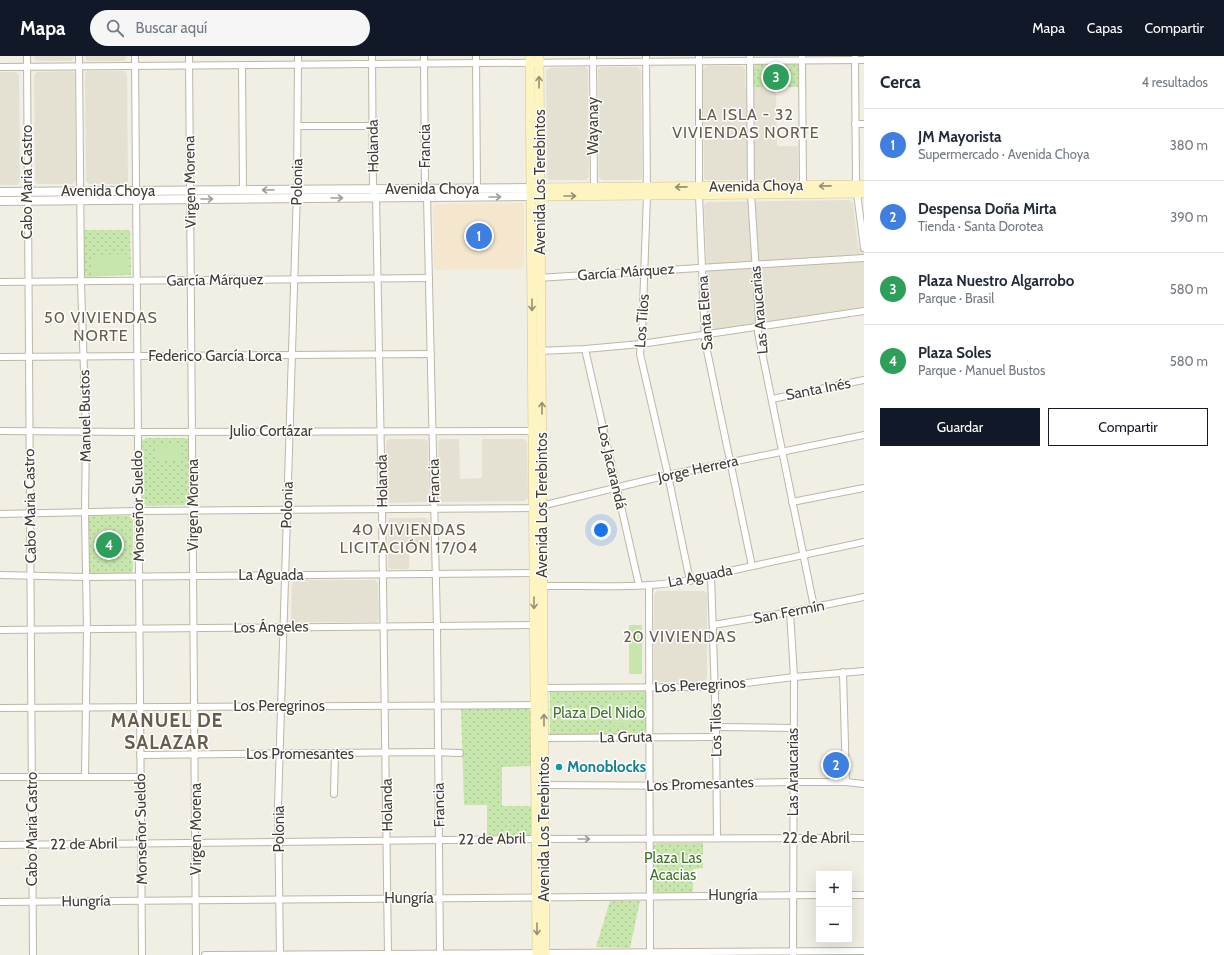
<!DOCTYPE html>
<html lang="es">
<meta charset="utf-8">
<style>
:root{--surface:#fff;--page:#f6f6f7;--text:#1f2937;--muted:#747a83;--line:#e0e1e3;--accent:#111827}
body{margin:0;font-family:Cabin,sans-serif;background:var(--page);color:var(--text)}
.controls{position:absolute;right:12px;bottom:12px;display:grid;overflow:hidden;border-radius:0px;box-shadow:0 4px 16px #0002}
.controls button{width:36px;height:36px;display:grid;place-items:center;padding:0;border:0;border-bottom:1px solid var(--line);background:var(--surface);color:var(--text);font:20px sans-serif}
.you{position:absolute;left:601px;top:474px;width:14px;height:14px;margin:-10px;border:3px solid #fff;border-radius:50%;background:#1a73e8;box-shadow:0 0 0 6px #1a73e833}
.badge{display:grid;place-items:center;width:26px;height:26px;border-radius:50%;background:var(--accent);color:#fff;font-size:13px;font-weight:700}
.pin{position:absolute;translate:-50% -50%;border:2px solid #fff;box-shadow:0 1px 4px #0006}
.list{margin:0;padding:0;list-style:none}
h2{display:flex;justify-content:space-between;align-items:center;height:52px;margin:0;padding:0 16px;font-size:17px}
h2 small{font-size:13px;font-weight:400;color:var(--muted)}
.list li{display:grid;grid-template-columns:26px 1fr auto;gap:12px;align-items:center;box-sizing:border-box;height:72px;padding:0 16px;border-top:1px solid var(--line)}
.list b{display:block;font-size:15px;white-space:nowrap}
.list p{margin:0;font-size:13px;white-space:nowrap;color:var(--muted)}
.list em{font-size:13px;font-style:normal;color:var(--muted)}
.actions{display:flex;gap:8px;padding:12px 16px}
.actions a{flex:1;padding:9px 0;border:1px solid var(--accent);border-radius:0px;text-align:center;font-size:14px;color:var(--accent)}
.actions .main{background:var(--accent);color:#fff}
.icon{flex:none;width:22px;height:22px;fill:none;stroke:currentColor;stroke-width:2;stroke-linecap:round;stroke-linejoin:round}
.map{position:relative;flex:none;width:864px;height:899px;overflow:hidden}
header{display:flex;align-items:center;gap:24px;box-sizing:border-box;height:56px;padding:0 20px;background:var(--accent);color:#fff}
header strong{font-size:19px}
nav{display:flex;gap:22px;margin-inline-start:auto;font-size:14px}
.search{width:280px;height:36px;background:var(--page);display:flex;align-items:center;gap:10px;box-sizing:border-box;padding:0 14px;border-radius:22px;color:var(--muted);font-size:15px}
main{display:flex}
aside{flex:1;background:var(--surface)}
.map>svg:first-child{display:block}
.residential{fill:#e5e1d2}
.commercial{fill:#f4e7ce}
.grass{fill:url(#grass-dots)}
.pitch{fill:#c7e6ac}
.lines{fill:none;stroke-linecap:round;stroke-linejoin:round}
.minor-casing{stroke:#bdb7a6;stroke-width:8}
.tertiary-casing{stroke:#bdb7a6;stroke-width:10}
.secondary-casing{stroke:#d1c694;stroke-width:10}
.minor{stroke:#fff;stroke-width:6}
.tertiary{stroke:#fff;stroke-width:8}
.secondary{stroke:#fdf4c2;stroke-width:9}
.oneway{stroke:#979074}
.oneway2{stroke:#a19e9a}
.culture-dot{fill:#0f9aa8;stroke:#fff;stroke-width:1.5}
.labels{text-anchor:middle;stroke-width:3;stroke-linejoin:round;paint-order:stroke}
.street-label{font-size:15px;fill:#433e34;stroke:#fff}
.park-label{font-size:15px;fill:#3f7329;stroke:#fff}
.culture-label{font-size:15px;font-weight:bold;fill:#0d838f;stroke:#fff;text-anchor:start}
.neighbourhood-label{font-size:16px;letter-spacing:1px;fill:#665d4b;stroke:#fff}
.district-label{font-size:19px;font-weight:bold;letter-spacing:1px;fill:#665d4b;stroke:#fff}
</style>
<header>
<strong>Mapa</strong>
<div class="search"><svg class="icon" aria-label="search" viewBox="0 0 24 24"><circle cx="10" cy="10" r="6"/><path d="M15 15l6 6"/></svg>Buscar aquí</div>
<nav><a>Mapa</a><a>Capas</a><a>Compartir</a></nav>
</header>
<main>
<div class="map">
<svg width="864" height="899" viewBox="0 0 864 899">
<defs>
<pattern id="grass-dots" width="8" height="8" patternUnits="userSpaceOnUse"><rect width="8" height="8" fill="#c7e6ac"/><path d="M2 2h.1M6 6h.1" fill="none" stroke="#acc695" stroke-width="1.8" stroke-linecap="round"/></pattern>
</defs>
<rect width="100%" height="100%" fill="#f1eee4"/>
<g class="residential">
<polygon points="34,0 74,0 74,2 71,5 37,5 34,2"/>
<polygon points="85,0 127,0 127,1 124,5 87,5"/>
<polygon points="707,10 742,10 745,13 745,31 776,31 777,90 798,90 798,122 796,124 706,124 704,122 703,13"/>
<polygon points="585,11 588,14 589,121 586,124 550,124 547,122 546,15 549,12"/>
<polygon points="601,11 637,11 641,14 642,122 640,124 602,124 599,121 598,14"/>
<polygon points="72,15 75,18 76,125 72,128 38,128 35,126 34,19 37,16"/>
<polygon points="87,15 124,15 127,18 128,125 125,128 89,128 86,125 85,18"/>
<polygon points="0,16 16,16 19,19 20,126 17,129 0,129"/>
<polygon points="849,144 853,147 858,191 864,197 864,251 713,274 709,270 704,149 707,146"/>
<polygon points="389,383 425,383 428,386 429,443 426,446 390,447 387,444 386,386"/>
<polygon points="441,383 459,383 460,423 482,422 482,383 524,383 527,386 528,442 525,445 442,446 439,443 438,386"/>
<polygon points="390,462 426,462 429,464 430,493 409,493 409,513 391,513 388,511 388,465"/>
<polygon points="295,524 375,524 378,527 379,563 376,566 294,566 291,563 292,527"/>
<polygon points="657,535 704,535 707,538 707,623 704,626 657,626 654,624 654,538"/>
</g>
<polygon class="commercial" points="522,147 524,149 524,209 521,213 437,214 434,210 433,151 436,148"/>
<g class="grass">
<path d="M795,7L798,8L800,11V31H753C753,23 751,12 757,8Z"/>
<polygon points="83,174 130,174 131,218 130,219 87,221 84,220 83,217"/>
<polygon points="146,382 185,382 188,383 189,386 189,446 186,449 148,450 144,448 142,445 142,385"/>
<polygon points="92,460 129,460 133,464 133,513 132,516 129,517 90,518 87,517 88,461"/>
<polygon points="647,634 648,678 550,679 550,636"/>
<polygon points="526,652 530,654 531,658 532,710 502,711 502,750 532,750 532,775 530,779 526,779 487,780 487,749 464,749 461,653"/>
<polygon points="657,787 703,787 703,812 693,813 693,837 657,837 654,835 653,832 653,792 654,789"/>
<polygon points="610,845 640,845 630,892 596,891"/>
</g>
<g class="pitch">
<polygon points="128,198 128,218 92,219 92,199"/>
<polygon points="181,389 182,404 155,404 155,390"/>
<rect x="629" y="569" width="13" height="49"/>
<rect x="612" y="643" width="15" height="27"/>
</g>
<g class="lines">
<g class="minor-casing">
<g id="minor">
<polyline points="27,0 33,899"/>
<polyline points="79,0 81,226 86,375 85,457 87,574 85,721"/>
<polyline points="135,0 142,899"/>
<polyline points="189,0 196,899"/>
<polyline points="372,0 373,134 376,141 382,453 388,899"/>
<polyline points="424,0 425,133 427,141 437,570 440,899"/>
<polyline points="476,0 477,133"/>
<polyline points="593,0 594,134"/>
<polyline points="646,0 647,139 642,279 640,298 668,419 690,525"/>
<polyline points="699,0 699,139 705,285 752,510"/>
<polyline points="750,0 751,138 759,263 758,277 814,551"/>
<polyline points="802,0 803,132"/>
<polyline points="855,2 856,129 864,192"/>
<polyline points="242,9 243,135"/>
<polyline points="0,11 864,4"/>
<polyline points="855,68 864,68"/>
<polyline points="298,70 372,70"/>
<polyline points="537,222 864,202"/>
<polyline points="0,226 429,222"/>
<polyline points="585,293 639,529"/>
<polyline points="538,295 585,293 641,288 864,255"/>
<polyline points="0,301 431,298"/>
<polyline points="772,343 864,324"/>
<polyline points="0,375 137,376 536,375"/>
<polyline points="792,446 864,432"/>
<polyline points="0,458 138,455 533,452 668,419 864,379"/>
<polyline points="0,519 85,521 536,517"/>
<polyline points="711,519 716,671 717,782"/>
<polyline points="649,529 650,899"/>
<path d="M540,530C597,529 656,535 711,519L864,486"/>
<polyline points="790,556 794,621 793,899"/>
<polyline points="713,569 790,556 864,541"/>
<polyline points="0,574 536,569"/>
<polyline points="843,616 846,726"/>
<polyline points="540,632 715,631 794,621 864,615"/>
<polyline points="0,652 535,649"/>
<polyline points="716,671 793,672"/>
<polyline points="541,682 716,681"/>
<polyline points="140,699 431,696 460,697"/>
<polyline points="0,721 141,721"/>
<polyline points="541,729 717,730 728,727 793,726 846,726 864,728"/>
<polyline points="334,738 335,698"/>
<polyline points="0,789 536,783 864,782"/>
<polyline points="849,839 864,839"/>
<polyline points="0,846 819,839"/>
<polyline points="205,899 864,895"/>
<polyline points="280,899 278,750 297,134 298,0"/>
</g>
</g>
<g class="tertiary-casing">
<g id="tertiary">
<polyline points="0,136 531,132"/>
<polyline points="0,145 531,140"/>
</g>
</g>
<g class="secondary-casing">
<g id="secondary">
<polyline points="530,0 537,899"/>
<polyline points="539,0 545,899"/>
<polyline points="535,132 864,129"/>
<polyline points="535,140 864,137"/>
</g>
</g>
<use href="#minor" class="minor"/>
<use href="#tertiary" class="tertiary"/>
<use href="#secondary" class="secondary"/>
</g>
<defs><path id="oneway-shaft" d="M-6 0H5M1.5-3L5.5 0L1.5 3" fill="none" stroke-width="1.6" stroke-linecap="round" stroke-linejoin="round"/></defs>
<g class="oneway">
<use href="#oneway-shaft" transform="translate(539 26) rotate(-90)"/>
<use href="#oneway-shaft" transform="translate(825 130) rotate(179)"/>
<use href="#oneway-shaft" transform="translate(681 131) rotate(179)"/>
<use href="#oneway-shaft" transform="translate(570 140)"/>
<use href="#oneway-shaft" transform="translate(532 249) rotate(90)"/>
<use href="#oneway-shaft" transform="translate(542 352) rotate(-90)"/>
<use href="#oneway-shaft" transform="translate(534 547) rotate(90)"/>
<use href="#oneway-shaft" transform="translate(544 664) rotate(-90)"/>
<use href="#oneway-shaft" transform="translate(537 873) rotate(90)"/>
</g>
<g class="oneway2">
<use href="#oneway-shaft" transform="translate(268 134) rotate(180)"/>
<use href="#oneway-shaft" transform="translate(495 141)"/>
<use href="#oneway-shaft" transform="translate(337 142)"/>
<use href="#oneway-shaft" transform="translate(207 143)"/>
<use href="#oneway-shaft" transform="translate(584 783)"/>
</g>
<circle class="culture-dot" cx="559" cy="711" r="4"/>
<g class="labels">
<g class="street-label">
<text transform="translate(593 70) rotate(-90)" y="5">Wayanay</text>
<text transform="translate(373 90) rotate(-91)" y="5">Holanda</text>
<text transform="translate(425 90) rotate(-90)" y="5">Francia</text>
<text transform="translate(27 126) rotate(-90)" y="5">Cabo Maria Castro</text>
<text transform="translate(190 126) rotate(-91)" y="5">Virgen Morena</text>
<text transform="translate(297 126) rotate(-89)" y="5">Polonia</text>
<text transform="translate(540 126) rotate(-90)" y="5">Avenida Los Terebintos</text>
<text transform="translate(756 130) rotate(-1)" y="5">Avenida Choya</text>
<text x="432" y="138">Avenida Choya</text>
<text x="108" y="140">Avenida Choya</text>
<text transform="translate(626 216) rotate(-4)" y="5">García Márquez</text>
<text transform="translate(215 224) rotate(-1)" y="5">García Márquez</text>
<text transform="translate(759 254) rotate(-95)" y="5">Las Araucarias</text>
<text transform="translate(705 257) rotate(-94)" y="5">Santa Elena</text>
<text transform="translate(642 265) rotate(-86)" y="5">Los Tilos</text>
<text x="215" y="305">Federico García Lorca</text>
<text transform="translate(818 333) rotate(-11)" y="5">Santa Inés</text>
<text transform="translate(85 360) rotate(-91)" y="5">Manuel Bustos</text>
<text x="271" y="380">Julio Cortázar</text>
<text transform="translate(612 411) rotate(77)" y="5">Los Jacarandá</text>
<text transform="translate(698 413) rotate(-12)" y="5">Jorge Herrera</text>
<text transform="translate(382 425) rotate(-91)" y="5">Holanda</text>
<text transform="translate(434 425) rotate(-91)" y="5">Francia</text>
<text transform="translate(193 449) rotate(-90)" y="5">Virgen Morena</text>
<text transform="translate(287 449) rotate(-88)" y="5">Polonia</text>
<text transform="translate(542 449) rotate(-90)" y="5">Avenida Los Terebintos</text>
<text transform="translate(30 450) rotate(-91)" y="5">Cabo Maria Castro</text>
<text transform="translate(138 450) rotate(-91)" y="5">Monseñor Sueldo</text>
<text x="271" y="524">La Aguada</text>
<text transform="translate(700 520) rotate(-11)" y="5">La Aguada</text>
<text transform="translate(789 556) rotate(-11)" y="5">San Fermín</text>
<text transform="translate(271 571) rotate(-1)" y="5">Los Ángeles</text>
<text transform="translate(700 629) rotate(-3)" y="5">Los Peregrinos</text>
<text x="279" y="655">Los Peregrinos</text>
<text transform="translate(716 674) rotate(-91)" y="5">Los Tilos</text>
<text transform="translate(626 681) rotate(-1)" y="5">La Gruta</text>
<text x="300" y="703">Los Promesantes</text>
<text transform="translate(793 716) rotate(-90)" y="5">Las Araucarias</text>
<text transform="translate(700 728) rotate(-2)" y="5">Los Promesantes</text>
<text transform="translate(387 749) rotate(-91)" y="5">Holanda</text>
<text transform="translate(439 749) rotate(-91)" y="5">Francia</text>
<text transform="translate(32 773) rotate(-90)" y="5">Cabo Maria Castro</text>
<text transform="translate(141 773) rotate(-91)" y="5">Monseñor Sueldo</text>
<text transform="translate(196 773) rotate(-90)" y="5">Virgen Morena</text>
<text transform="translate(279 773) rotate(-90)" y="5">Polonia</text>
<text transform="translate(544 773) rotate(-90)" y="5">Avenida Los Terebintos</text>
<text x="816" y="787">22 de Abril</text>
<text transform="translate(492 783) rotate(-1)" y="5">22 de Abril</text>
<text transform="translate(84 788) rotate(-1)" y="5">22 de Abril</text>
<text x="733" y="844">Hungría</text>
<text x="409" y="847">Hungría</text>
<text transform="translate(86 845) rotate(-1)" y="5">Hungría</text>
</g>
<g class="park-label">
<text x="599" y="662">Plaza Del Nido</text>
<text x="673" y="807">Plaza Las<tspan x="673" dy="17">Acacias</tspan></text>
</g>
<g class="culture-label">
<text x="567" y="716">Monoblocks</text>
</g>
<g class="neighbourhood-label">
<text x="746" y="64">LA ISLA - 32<tspan x="746" dy="18">VIVIENDAS NORTE</tspan></text>
<text x="101" y="267">50 VIVIENDAS<tspan x="101" dy="18">NORTE</tspan></text>
<text x="409" y="479">40 VIVIENDAS<tspan x="409" dy="18">LICITACIÓN 17/04</tspan></text>
<text x="680" y="586">20 VIVIENDAS</text>
</g>
<g class="district-label">
<text x="167" y="671">MANUEL DE<tspan x="167" dy="22">SALAZAR</tspan></text>
</g>
</g>
</svg>
<div class="controls">
<button>+</button>
<button>−</button>
</div>
<div class="you"></div>
<div class="pin badge" style="left:479px;top:180px;background:#3f7fe0">1</div>
<div class="pin badge" style="left:836px;top:709px;background:#3f7fe0">2</div>
<div class="pin badge" style="left:776px;top:21px;background:#2e9e5b">3</div>
<div class="pin badge" style="left:109px;top:489px;background:#2e9e5b">4</div>
</div>
<aside>
<h2>Cerca<small>4 resultados</small></h2>
<ul class="list">
<li><span class="badge" style="background:#3f7fe0">1</span><div><b>JM Mayorista</b><p>Supermercado · Avenida Choya</p></div><em>380 m</em></li>
<li><span class="badge" style="background:#3f7fe0">2</span><div><b>Despensa Doña Mirta</b><p>Tienda · Santa Dorotea</p></div><em>390 m</em></li>
<li><span class="badge" style="background:#2e9e5b">3</span><div><b>Plaza Nuestro Algarrobo</b><p>Parque · Brasil</p></div><em>580 m</em></li>
<li><span class="badge" style="background:#2e9e5b">4</span><div><b>Plaza Soles</b><p>Parque · Manuel Bustos</p></div><em>580 m</em></li>
</ul>
<div class="actions"><a class="main">Guardar</a><a>Compartir</a></div>
</aside>
</main>
